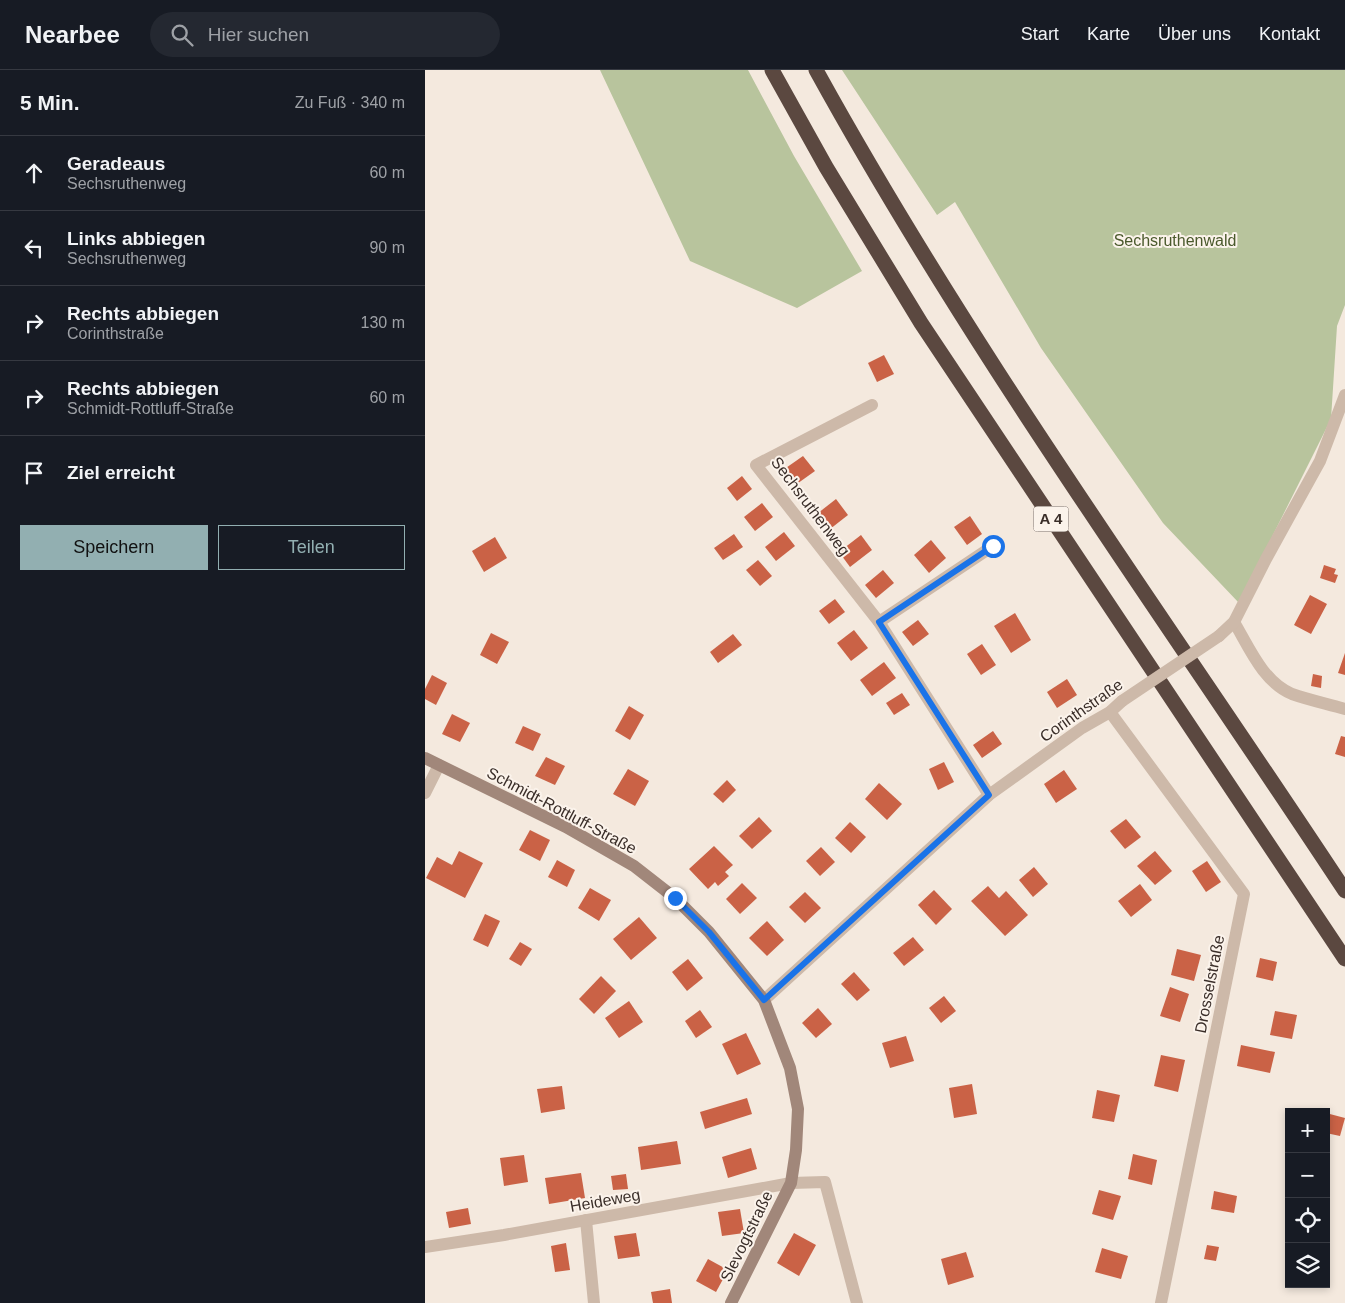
<!DOCTYPE html>
<html lang="de">
<meta charset="utf-8">
<style>
:root{--surface:#171b24;--page:#242831;--text:#f1f3f6;--muted:#9ea1a6;--line:#363941;--accent:#92afb1}
body{margin:0;font-family:Arial,sans-serif;background:var(--page);color:var(--text)}
.controls{position:absolute;right:15px;bottom:15px;display:grid;overflow:hidden;border-radius:0px;box-shadow:0 2px 8px #0003}
.controls button{width:45px;height:45px;display:grid;place-items:center;padding:0;border:0;border-bottom:1px solid var(--line);background:var(--surface);color:var(--text);font:25px sans-serif}
.stop{position:absolute;width:15px;height:15px;margin:-11px;border:4px solid #1a73e8;border-radius:50%;background:#fff}
.stop.end{background:#1a73e8;border-color:#fff;box-shadow:0 1px 5px #0008}
.list{margin:0;padding:0;list-style:none}
h2{display:flex;justify-content:space-between;align-items:center;height:65px;margin:0;padding:0 20px;font-size:21px}
h2 small{font-size:16px;font-weight:400;color:var(--muted)}
.list li{display:grid;grid-template-columns:32px 1fr auto;gap:15px;align-items:center;box-sizing:border-box;height:75px;padding:0 20px;border-top:1px solid var(--line)}
.list b{display:block;font-size:19px;white-space:nowrap}
.list p{margin:0;font-size:16px;white-space:nowrap;color:var(--muted)}
.list em{font-size:16px;font-style:normal;color:var(--muted)}
.actions{display:flex;gap:10px;padding:15px 20px}
.actions a{flex:1;padding:11px 0;border:1px solid var(--accent);border-radius:0px;text-align:center;font-size:18px;color:var(--accent)}
.actions .main{background:var(--accent);color:#111}
.icon{flex:none;width:28px;height:28px;fill:none;stroke:currentColor;stroke-width:2;stroke-linecap:round;stroke-linejoin:round}
.map{position:relative;flex:none;width:920px;height:1233px;overflow:hidden}
header{display:flex;align-items:center;gap:30px;box-sizing:border-box;height:70px;padding:0 25px;background:var(--surface);border-bottom:1px solid var(--line)}
header strong{font-size:24px}
nav{display:flex;gap:28px;margin-inline-start:auto;font-size:18px}
.search{width:350px;height:45px;background:var(--page);display:flex;align-items:center;gap:12px;box-sizing:border-box;padding:0 18px;border-radius:28px;color:var(--muted);font-size:19px}
main{display:flex}
aside{flex:1;background:var(--surface)}
.map>svg:first-child{display:block}
.green{fill:#b8c49d}
.building{fill:#ca6246}
.lines{fill:none;stroke-linecap:round;stroke-linejoin:round}
.street{stroke:#cdb9a9;stroke-width:12}
.secondary{stroke:#a1877a;stroke-width:12}
.highway{stroke:#5b4840;stroke-width:15}
.street-bridge{stroke:#cdb9a9;stroke-width:12}
.route{stroke:#1a73e8;stroke-width:6}
.labels{text-anchor:middle;stroke-width:4;stroke-linejoin:round;paint-order:stroke}
.shield{fill:#fbf3eb;stroke:#746963;stroke-width:1}
.shield-label{font-size:15px;font-weight:bold;fill:#3a2e29}
.park-label{font-size:16px;fill:#4a592c;stroke:#fbf3eb}
.street-label{font-size:16px;fill:#3a2e29;stroke:#fbf3eb}
</style>
<header>
<strong>Nearbee</strong>
<div class="search"><svg class="icon" aria-label="search" viewBox="0 0 24 24"><circle cx="10" cy="10" r="6"/><path d="M15 15l6 6"/></svg>Hier suchen</div>
<nav><a>Start</a><a>Karte</a><a>Über uns</a><a>Kontakt</a></nav>
</header>
<main>
<aside>
<h2>5 Min.<small>Zu Fuß · 340 m</small></h2>
<ul class="list">
<li><svg class="icon" aria-label="ahead" viewBox="0 0 24 24"><path d="M12 20V5M6 11l6-6 6 6"/></svg><div><b>Geradeaus</b><p>Sechsruthenweg</p></div><em>60 m</em></li>
<li><svg class="icon" aria-label="left" viewBox="0 0 24 24"><path d="M17 20v-9H6M10 6l-5 5 5 5"/></svg><div><b>Links abbiegen</b><p>Sechsruthenweg</p></div><em>90 m</em></li>
<li><svg class="icon" aria-label="right" viewBox="0 0 24 24"><path d="M7 20v-9h11M14 6l5 5-5 5"/></svg><div><b>Rechts abbiegen</b><p>Corinthstraße</p></div><em>130 m</em></li>
<li><svg class="icon" aria-label="right" viewBox="0 0 24 24"><path d="M7 20v-9h11M14 6l5 5-5 5"/></svg><div><b>Rechts abbiegen</b><p>Schmidt-Rottluff-Straße</p></div><em>60 m</em></li>
<li><svg class="icon" aria-label="arrive" viewBox="0 0 24 24"><path d="M6 21V4h12l-3 4 3 4H6"/></svg><div><b>Ziel erreicht</b></div></li>
</ul>
<div class="actions"><a class="main">Speichern</a><a>Teilen</a></div>
</aside>
<div class="map">
<svg width="920" height="1233" viewBox="0 0 920 1233">
<rect width="100%" height="100%" fill="#f4e9de"/>
<g class="green">
<polygon points="175,0 323,0 369,86 437,201 372,238 265,191"/>
<polygon points="417,0 920,0 920,235 912,256 906,349 814,533 738,453 616,278 530,132 512,145"/>
</g>
<g class="building">
<polygon points="459,285 469,304 452,312 443,293"/>
<polygon points="378,386 390,401 369,416 358,400"/>
<polygon points="317,406 327,419 312,431 302,418"/>
<polygon points="411,429 423,445 400,463 388,447"/>
<polygon points="337,433 348,447 330,461 319,447"/>
<polygon points="545,446 557,464 542,475 529,457"/>
<polygon points="359,462 370,476 351,491 340,477"/>
<polygon points="309,464 318,477 298,490 289,478"/>
<polygon points="436,465 447,480 425,497 414,482"/>
<polygon points="70,467 82,488 59,502 47,481"/>
<polygon points="506,470 521,488 504,503 489,485"/>
<polygon points="333,490 347,506 335,516 321,500"/>
<polygon points="899,495 911,499 909,504 913,505 910,513 895,508"/>
<polygon points="458,500 469,513 451,528 440,515"/>
<polygon points="885,525 902,534 886,564 869,555"/>
<polygon points="410,529 420,542 404,554 394,541"/>
<polygon points="590,543 606,570 586,583 569,556"/>
<polygon points="493,550 504,564 488,576 477,562"/>
<polygon points="429,560 443,578 426,591 412,573"/>
<polygon points="66,563 84,572 72,594 55,585"/>
<polygon points="308,564 317,575 293,593 285,582"/>
<polygon points="557,574 571,595 556,605 542,584"/>
<polygon points="920,583 920,605 913,603"/>
<polygon points="459,592 471,608 447,626 435,610"/>
<polygon points="888,604 897,606 896,618 886,616"/>
<polygon points="7,605 22,613 11,635 0,629 0,619"/>
<polygon points="642,609 652,625 632,638 622,622"/>
<polygon points="477,623 485,635 469,645 461,633"/>
<polygon points="204,636 219,645 205,670 190,661"/>
<polygon points="27,644 45,653 35,672 17,664"/>
<polygon points="98,656 116,664 108,681 90,673"/>
<polygon points="568,661 577,674 557,688 548,675"/>
<polygon points="916,666 920,667 920,687 910,684"/>
<polygon points="121,687 140,696 130,715 110,706"/>
<polygon points="519,692 529,712 513,720 504,699"/>
<polygon points="203,699 224,711 210,736 188,724"/>
<polygon points="639,700 652,719 631,733 619,714"/>
<polygon points="302,710 311,720 298,733 288,724"/>
<polygon points="454,713 477,734 462,750 440,729"/>
<polygon points="334,747 347,761 327,779 314,766"/>
<polygon points="701,749 716,767 700,779 685,761"/>
<polygon points="425,752 441,767 426,783 410,768"/>
<polygon points="105,760 125,770 115,791 94,780"/>
<polygon points="289,776 308,795 300,802 304,806 293,816 290,812 283,819 264,799"/>
<polygon points="396,777 410,792 395,806 381,791"/>
<polygon points="34,781 58,793 40,828 1,808 12,787 27,795"/>
<polygon points="730,781 747,801 730,815 712,796"/>
<polygon points="132,790 150,800 142,817 123,807"/>
<polygon points="782,791 796,812 781,822 767,801"/>
<polygon points="609,797 623,814 608,827 594,810"/>
<polygon points="317,813 332,828 315,844 301,829"/>
<polygon points="715,814 727,830 706,847 693,831"/>
<polygon points="563,816 574,828 581,821 603,845 580,866 546,831"/>
<polygon points="165,818 186,830 174,851 153,838"/>
<polygon points="509,820 527,839 511,855 493,835"/>
<polygon points="380,822 396,838 380,853 364,837"/>
<polygon points="60,844 75,851 63,877 48,870"/>
<polygon points="214,847 232,868 206,890 188,869"/>
<polygon points="342,851 359,870 342,886 324,868"/>
<polygon points="488,867 499,880 479,896 468,883"/>
<polygon points="95,872 107,879 96,896 84,889"/>
<polygon points="752,879 776,885 769,911 746,905"/>
<polygon points="835,888 852,892 848,911 831,907"/>
<polygon points="263,889 278,908 262,921 247,902"/>
<polygon points="429,902 445,920 432,931 416,914"/>
<polygon points="176,906 191,921 169,944 154,929"/>
<polygon points="745,917 764,924 755,952 735,946"/>
<polygon points="519,926 531,941 516,953 504,938"/>
<polygon points="204,931 218,952 194,968 180,948"/>
<polygon points="393,938 407,954 391,968 377,953"/>
<polygon points="275,940 287,957 271,968 260,951"/>
<polygon points="850,941 872,945 867,969 845,965"/>
<polygon points="321,963 336,994 312,1005 297,974"/>
<polygon points="481,966 489,991 465,998 457,973"/>
<polygon points="816,975 850,982 845,1003 812,996"/>
<polygon points="736,985 760,990 753,1022 729,1016"/>
<polygon points="547,1014 552,1044 529,1048 524,1018"/>
<polygon points="137,1016 140,1039 116,1043 112,1019"/>
<polygon points="672,1020 695,1025 689,1052 667,1048"/>
<polygon points="322,1028 327,1044 280,1059 275,1042"/>
<polygon points="901,1043 920,1048 915,1066 901,1063"/>
<polygon points="252,1071 256,1094 216,1100 213,1077"/>
<polygon points="326,1078 332,1099 303,1108 297,1087"/>
<polygon points="708,1084 732,1090 727,1115 703,1109"/>
<polygon points="99,1085 103,1112 79,1116 75,1088"/>
<polygon points="156,1103 160,1128 124,1134 120,1108"/>
<polygon points="201,1104 203,1119 188,1120 186,1106"/>
<polygon points="674,1120 696,1126 688,1150 667,1144"/>
<polygon points="789,1121 812,1126 809,1143 786,1139"/>
<polygon points="43,1138 46,1154 24,1158 21,1142"/>
<polygon points="315,1139 319,1163 297,1166 293,1142"/>
<polygon points="211,1163 215,1186 193,1189 189,1166"/>
<polygon points="369,1163 391,1175 374,1206 352,1193"/>
<polygon points="141,1173 145,1200 130,1202 126,1176"/>
<polygon points="782,1175 794,1177 791,1191 779,1189"/>
<polygon points="677,1178 703,1186 696,1209 670,1202"/>
<polygon points="541,1182 549,1207 523,1215 516,1189"/>
<polygon points="283,1189 303,1200 291,1222 271,1211"/>
<polygon points="245,1219 247,1233 228,1233 226,1222"/>
</g>
<g class="lines">
<g class="street">
<polyline points="447,335 331,395 454,552 564,725"/>
<polyline points="454,552 568,476"/>
<path d="M809,552C824,577 838,612 867,624C884,630 903,634 920,639"/>
<polyline points="794,566 809,552 841,489 895,391 920,325"/>
<polyline points="685,642 819,824 736,1233"/>
<polyline points="0,723 14,695"/>
<polyline points="339,930 564,725 657,658 685,642 697,631"/>
<polyline points="161,1150 169,1233"/>
<polyline points="0,1177 79,1165 366,1113 400,1112 432,1233"/>
</g>
<polyline class="secondary" points="0,688 141,757 209,796 250,828 284,862 339,930 365,998 373,1039 371,1080 366,1113 306,1233"/>
<g class="highway">
<polyline points="347,0 401,97 496,253 920,889"/>
<path d="M391,0C548,285 741,549 920,821"/>
</g>
<polyline class="street-bridge" points="697,631 794,566"/>
</g>
<g class="lines">
<polyline class="route" points="250,828 284,862 339,930 564,725 454,552 568,476"/>
</g>
<g class="labels">
<rect class="shield" x="608.5" y="436.5" width="35" height="25" rx="4"/>
<g class="shield-label">
<text x="626" y="454">A 4</text>
</g>
<g class="park-label">
<text x="750" y="176">Sechsruthenwald</text>
</g>
<g class="street-label">
<text transform="translate(386 436) rotate(53)" y="6">Sechsruthenweg</text>
<text transform="translate(656 640) rotate(-35)" y="6">Corinthstraße</text>
<text transform="translate(137 740) rotate(28)" y="6">Schmidt-Rottluff-Straße</text>
<text transform="translate(784 914) rotate(-79)" y="6">Drosselstraße</text>
<text transform="translate(180 1130) rotate(-10)" y="6">Heideweg</text>
<text transform="translate(321 1166) rotate(-64)" y="6">Slevogtstraße</text>
</g>
</g>
</svg>
<div class="controls">
<button>+</button>
<button>−</button>
<button><svg class="icon" aria-label="locate" viewBox="0 0 24 24"><circle cx="12" cy="12" r="6"/><path d="M12 2v4M12 18v4M2 12h4M18 12h4"/></svg></button>
<button><svg class="icon" aria-label="layers" viewBox="0 0 24 24"><path d="M12 4l9 5-9 5-9-5zM3 14l9 5 9-5"/></svg></button>
</div>
<div class="stop" style="left:568px;top:476px"></div>
<div class="stop end" style="left:250px;top:828px"></div>
</div>
</main>
